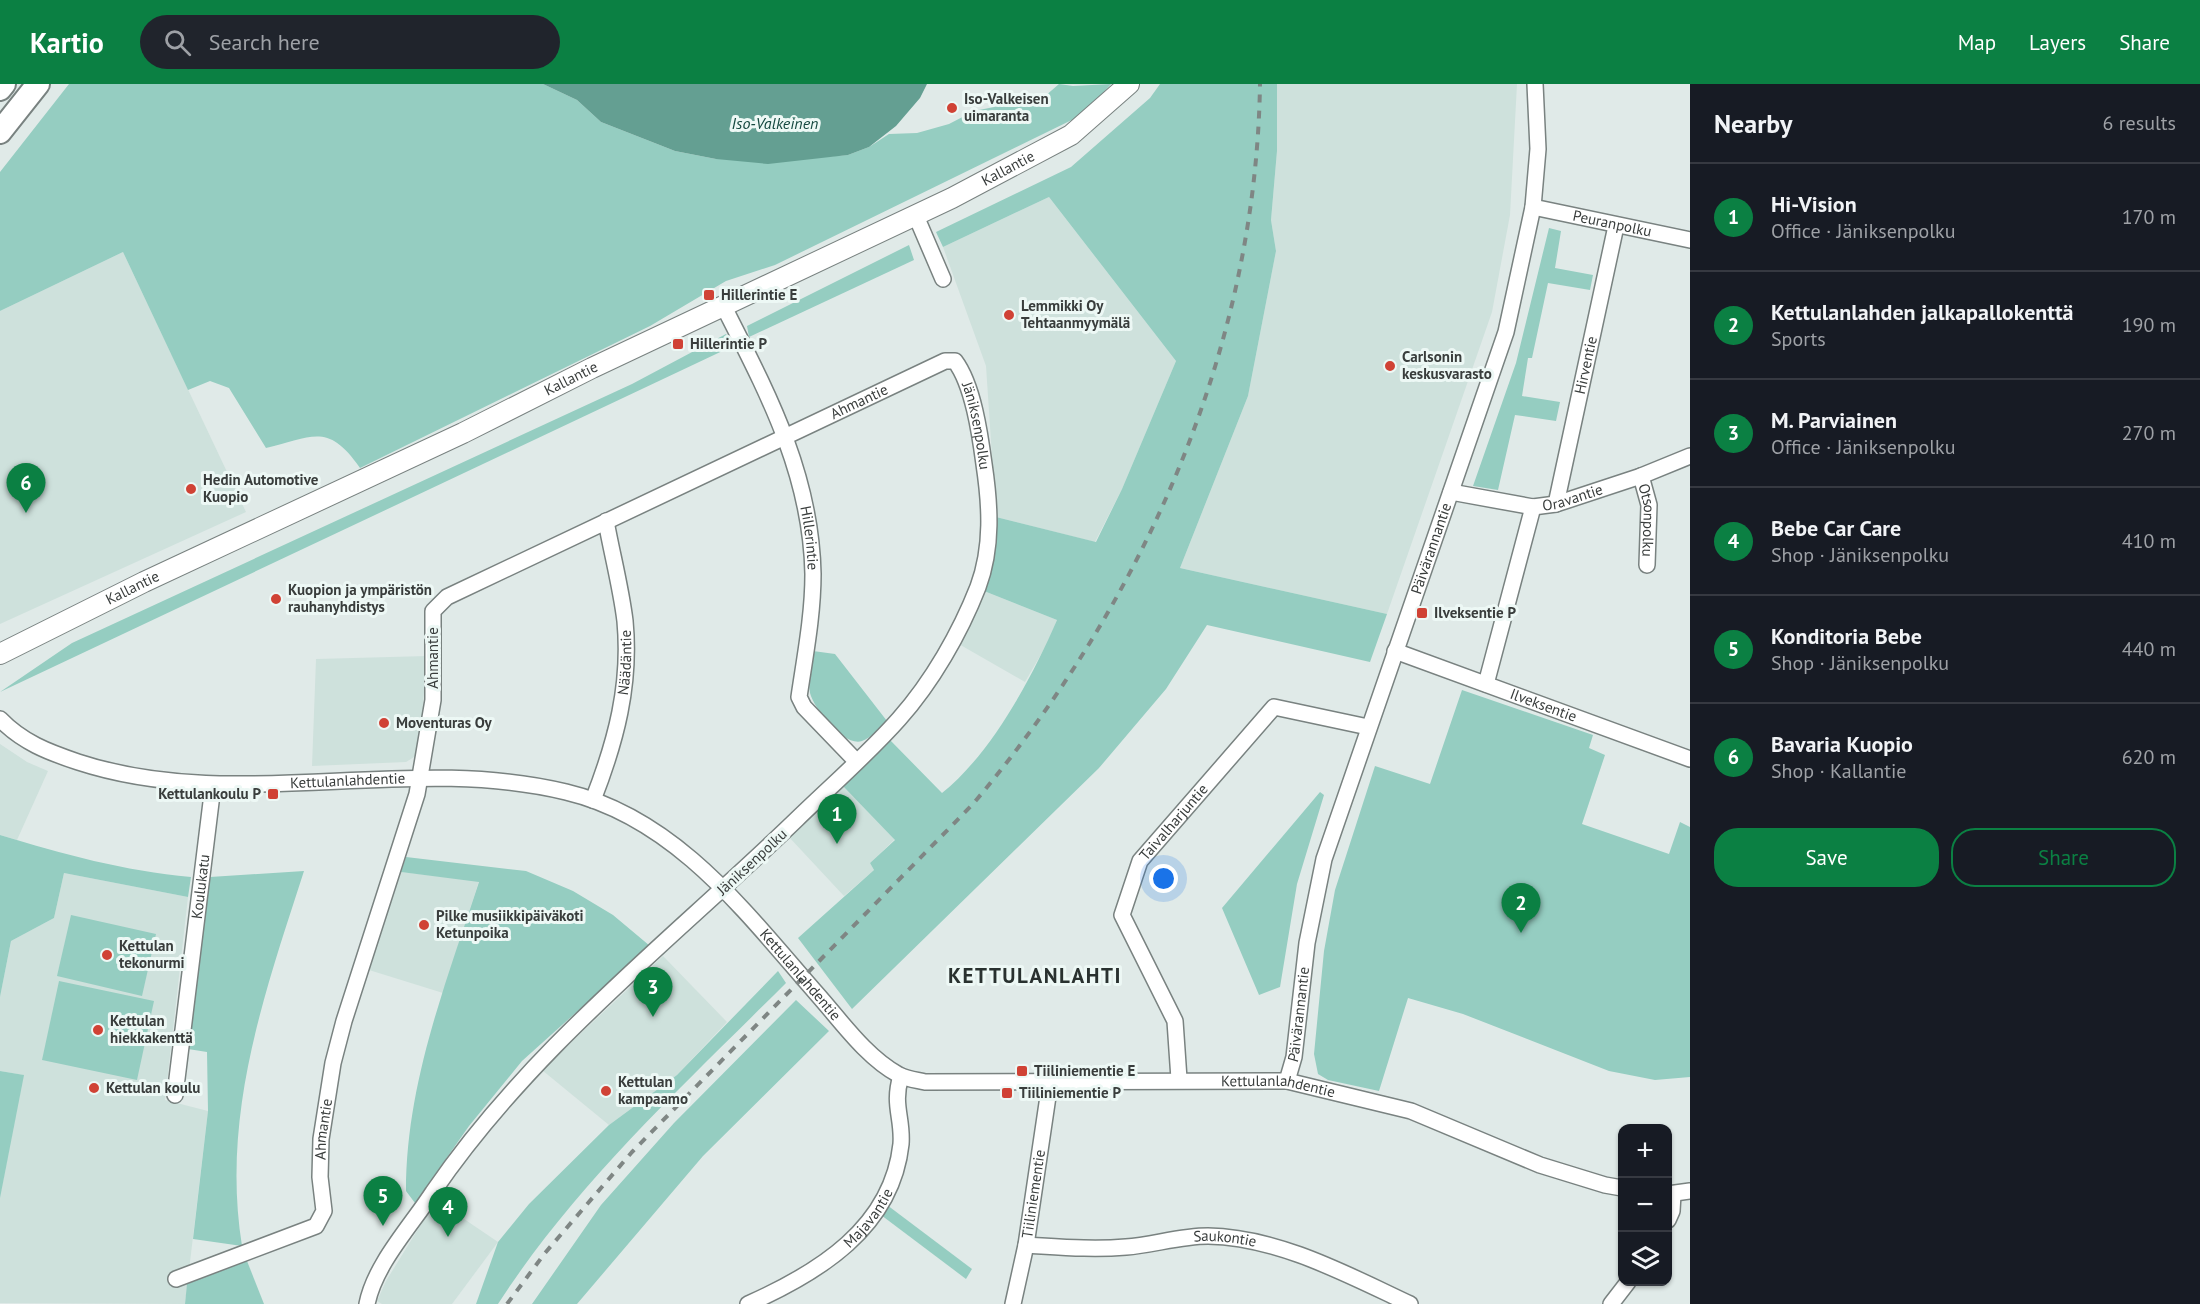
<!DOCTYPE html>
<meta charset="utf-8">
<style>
:root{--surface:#171b24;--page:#20242c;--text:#f1f3f6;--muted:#9ea1a6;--line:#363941;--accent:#0b8043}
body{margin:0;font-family:"PT Sans",sans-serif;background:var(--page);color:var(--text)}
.controls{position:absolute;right:18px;bottom:18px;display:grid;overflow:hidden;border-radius:12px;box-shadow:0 2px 4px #0004}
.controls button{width:54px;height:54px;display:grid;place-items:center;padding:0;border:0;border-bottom:2px solid var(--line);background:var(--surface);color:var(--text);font:30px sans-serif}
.you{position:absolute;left:1164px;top:795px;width:21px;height:21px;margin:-15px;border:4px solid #fff;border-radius:50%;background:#1a73e8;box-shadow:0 0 0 9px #1a73e833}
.badge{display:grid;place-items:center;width:39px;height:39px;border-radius:50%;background:var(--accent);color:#fff;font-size:20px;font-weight:700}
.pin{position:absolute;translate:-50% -50px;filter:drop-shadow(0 2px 3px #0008)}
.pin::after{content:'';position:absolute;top:32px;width:21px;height:18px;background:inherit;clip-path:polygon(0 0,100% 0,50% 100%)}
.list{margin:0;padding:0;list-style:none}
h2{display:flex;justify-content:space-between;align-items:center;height:78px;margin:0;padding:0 24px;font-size:26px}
h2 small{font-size:20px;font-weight:400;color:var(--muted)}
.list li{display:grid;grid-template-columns:39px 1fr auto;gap:18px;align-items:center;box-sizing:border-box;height:108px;padding:0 24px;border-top:2px solid var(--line)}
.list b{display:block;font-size:22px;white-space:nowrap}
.list p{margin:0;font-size:20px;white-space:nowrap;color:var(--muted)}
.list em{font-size:20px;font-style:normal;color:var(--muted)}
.actions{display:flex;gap:12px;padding:18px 24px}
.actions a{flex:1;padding:14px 0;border:2px solid var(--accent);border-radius:24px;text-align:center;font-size:21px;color:var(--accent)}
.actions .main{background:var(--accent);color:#fff}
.icon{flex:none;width:33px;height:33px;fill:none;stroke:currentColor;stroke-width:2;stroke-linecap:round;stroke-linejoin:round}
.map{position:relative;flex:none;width:1690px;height:1220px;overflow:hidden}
header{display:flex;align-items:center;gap:36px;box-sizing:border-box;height:84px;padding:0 30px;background:var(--accent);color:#fff}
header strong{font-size:28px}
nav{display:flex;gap:33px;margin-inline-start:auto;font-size:21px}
.search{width:420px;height:54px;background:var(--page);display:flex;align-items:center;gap:15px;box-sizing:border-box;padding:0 21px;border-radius:33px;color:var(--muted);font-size:22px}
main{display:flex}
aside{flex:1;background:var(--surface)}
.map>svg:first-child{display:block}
.built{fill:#cee1dc}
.green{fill:#95cdc1}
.water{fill:#649f92}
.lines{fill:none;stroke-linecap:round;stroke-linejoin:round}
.minor-casing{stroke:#798280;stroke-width:18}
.major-casing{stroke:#798280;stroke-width:22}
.highway-casing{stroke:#798280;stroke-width:26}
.minor{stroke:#fff;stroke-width:15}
.major{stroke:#fff;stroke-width:20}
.highway{stroke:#fff;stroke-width:22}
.rail{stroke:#7f8684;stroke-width:4;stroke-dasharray:8 8;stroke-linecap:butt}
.poi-dot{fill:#d04235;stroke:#edf8f5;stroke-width:2}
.labels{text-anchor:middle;stroke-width:6;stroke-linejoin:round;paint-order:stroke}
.poi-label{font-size:15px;font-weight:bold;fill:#393d3c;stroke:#edf8f5;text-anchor:start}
.street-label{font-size:15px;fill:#393d3c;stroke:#edf8f5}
.water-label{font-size:16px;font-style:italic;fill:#154940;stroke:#edf8f5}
.district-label{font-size:21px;font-weight:bold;letter-spacing:1.5px;fill:#29312f;stroke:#edf8f5}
</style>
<header>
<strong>Kartio</strong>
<div class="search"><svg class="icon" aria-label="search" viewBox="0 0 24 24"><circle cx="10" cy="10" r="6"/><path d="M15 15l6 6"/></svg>Search here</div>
<nav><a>Map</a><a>Layers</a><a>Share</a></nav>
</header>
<main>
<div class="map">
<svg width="1690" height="1220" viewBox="0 0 1690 1220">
<rect width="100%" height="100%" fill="#e0eae8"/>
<g class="built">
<polygon points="1277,0 1517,0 1510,131 1492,228 1387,530 1180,484 1248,312 1276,167 1271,136 1277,67"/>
<polygon points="1049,113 1176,277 1122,405 1095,458 996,433 986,282 943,163"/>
<polygon points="123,168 246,428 0,540 0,227"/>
<polygon points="984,507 1057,536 1047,560 1025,598 957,559"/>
<polygon points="427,572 419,670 406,678 312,682 316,575"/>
<polygon points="0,660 27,678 48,687 17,756 0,751"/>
<polygon points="842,701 895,755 870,779 874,786 844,812 789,753"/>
<polygon points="401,788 479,797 443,909 369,886"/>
<polygon points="64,789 188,813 165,1016 208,1027 185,1220 0,1219 0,1112 23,991 0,987 0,913 11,857 54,834"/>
<polygon points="663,872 727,938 677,991 609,1041 542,986"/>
<polygon points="436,1116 498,1158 452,1220 382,1220 377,1217 386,1197"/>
</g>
<g class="green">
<path d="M69,0H543L577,16L601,38L675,67L716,75L809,74L848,71L869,63L889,50L917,49L949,40L974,27L1044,13L1059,0L1073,2L1111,0L1084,30L775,181L726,197L650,242L360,384C328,338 313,353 266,364L229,304L210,297L188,306L123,168L0,227V88Z"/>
<path d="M1160,0H1277V67L1271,136L1276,167L1248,312L1180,484L1387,530L1370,578L1207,541L1166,605L1099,684L852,925L798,854L874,786L870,779L895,756L842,701L890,656L942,709C991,670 1032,594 1057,536L984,507L994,471L996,433L1096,458L1122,405L1176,277L1049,113L943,163L936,148L1071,83L1150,14Z"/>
<polygon points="1549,144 1561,147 1555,184 1593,191 1590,206 1548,199 1532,274 1528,274 1522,312 1560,318 1556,337 1515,331 1498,406 1473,402 1516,279"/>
<polygon points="909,161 914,176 749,253 747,242"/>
<polygon points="726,250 733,262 0,608 72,559 632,300"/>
<path d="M813,567L835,570L887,637C880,643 871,654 862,657C844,663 814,625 810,609C808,597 812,579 813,567Z"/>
<polygon points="1462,606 1593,651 1589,664 1605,671 1582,740 1669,770 1680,738 1690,743 1690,993 1655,996 1609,987 1463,930 1408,914 1379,1007 1328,996 1318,990 1314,970 1324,867 1335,806 1375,682 1430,700"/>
<polygon points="1320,708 1324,711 1297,800 1280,903 1259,911 1222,824"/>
<path d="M0,751C63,770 124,787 191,793L188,813L64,789L54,834L11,857L0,913Z"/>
<path d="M406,773L526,787L573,807L613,831L650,862L522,977L469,1042L415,1119L406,1107C406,999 446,899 479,798L401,788Z"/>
<path d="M304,787C264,911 221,1031 242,1162L193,1155L208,1027L207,968L188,965L210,793Z"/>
<polygon points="71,831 156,850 142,912 57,892"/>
<path d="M778,887L786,899C685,1000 576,1099 498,1220H476L498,1158L529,1120L609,1041L677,991Z"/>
<polygon points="59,897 154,917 137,996 42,976"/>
<polygon points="796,916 829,947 703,1072 577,1220 532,1220 601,1121 674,1039"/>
<polygon points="0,987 24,991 0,1114"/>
<polygon points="887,1121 972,1185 966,1195 881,1131"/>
<polygon points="247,1177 264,1220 185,1220 187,1200"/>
</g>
<polygon class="water" points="543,0 927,0 920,14 896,42 869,63 848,71 768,80 716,75 675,67 601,38 577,16"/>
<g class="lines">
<g class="minor-casing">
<g id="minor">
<path id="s1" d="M1533,123L1690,156"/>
<polyline points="916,132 943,195"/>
<path id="s2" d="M724,223C768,310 811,390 813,490C813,531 805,572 799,613L804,623L856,677"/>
<path id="s3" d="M1641,392L1649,421L1647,481"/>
<path id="s4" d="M1451,408L1533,423L1556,420L1641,392L1690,372"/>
<path id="s5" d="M1556,420L1616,142"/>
<path id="s6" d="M1395,567L1690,675"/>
<polyline points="1486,600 1533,423"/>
<path id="s7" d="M0,635C22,658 48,668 78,678C236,730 405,669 566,708C676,734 746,829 817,910C841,937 866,973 899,991C907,995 916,996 925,998L1287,997L1411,1027L1540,1081L1605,1101L1622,1104"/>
<path id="s8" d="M593,716C616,657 631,601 625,537C621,504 612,470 606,437"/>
<path id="s9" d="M1179,995L1175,937L1122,831L1140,777L1274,623L1368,643"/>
<path id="s10" d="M1287,997L1294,973L1307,859L1324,775L1506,248L1533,123L1538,65L1535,0"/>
<path id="s11" d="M175,1011L213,702"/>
<polyline points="1668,1110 1690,1107"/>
<polyline points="1668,1136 1672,1127 1673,1110"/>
<path id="s12" d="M1026,1161C1060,1163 1092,1166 1126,1163C1153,1161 1180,1152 1208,1152C1278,1153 1348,1191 1410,1220"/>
<path id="s13" d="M176,1195L316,1142L324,1127L320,1093L321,1055L333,979L344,937L417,710L433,616V527L447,513L945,277H955C973,301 980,350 984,380C990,420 993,463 978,503C960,549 932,598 899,635C868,670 831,702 797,735C672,856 532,963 433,1108C411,1142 375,1180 367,1220"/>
<path id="s14" d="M748,1220C818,1189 892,1144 901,1060C903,1034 892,1021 901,992"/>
<path id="s15" d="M1013,1220L1026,1161L1050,999"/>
<polyline points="1611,1220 1628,1198"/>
</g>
</g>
<g class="major-casing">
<g id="major">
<path id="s16" d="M0,570L144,498L463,349L592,284L952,114L1071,51L1129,0"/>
</g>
</g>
<g class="highway-casing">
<g id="highway">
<polyline points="0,5 4,0"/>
<polyline points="0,48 38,0"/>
</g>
</g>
<use href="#minor" class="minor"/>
<use href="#major" class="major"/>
<use href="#highway" class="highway"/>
<path class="rail" d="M507,1220L545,1169L632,1068L973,720C1143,519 1256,266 1260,0"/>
</g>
<g class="poi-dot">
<circle cx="952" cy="24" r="6"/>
<rect x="703" y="205" width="12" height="12" rx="3"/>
<circle cx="1009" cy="231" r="6"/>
<rect x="672" y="254" width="12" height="12" rx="3"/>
<circle cx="1390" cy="282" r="6"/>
<circle cx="191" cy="405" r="6"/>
<circle cx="276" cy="515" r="6"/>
<rect x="1416" y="523" width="12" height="12" rx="3"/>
<circle cx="384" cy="639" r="6"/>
<rect x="267" y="704" width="12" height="12" rx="3"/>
<circle cx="424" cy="841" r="6"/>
<circle cx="107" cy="871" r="6"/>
<circle cx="98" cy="946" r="6"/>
<rect x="1016" y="981" width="12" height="12" rx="3"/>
<circle cx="94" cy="1004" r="6"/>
<circle cx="606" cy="1007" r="6"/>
<rect x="1001" y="1003" width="12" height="12" rx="3"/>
</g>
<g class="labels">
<g class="poi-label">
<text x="964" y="20">Iso-Valkeisen<tspan x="964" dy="17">uimaranta</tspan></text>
<text x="721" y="216">Hillerintie E</text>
<text x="1021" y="227">Lemmikki Oy<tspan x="1021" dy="17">Tehtaanmyymälä</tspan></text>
<text x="690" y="265">Hillerintie P</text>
<text x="1402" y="278">Carlsonin<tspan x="1402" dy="17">keskusvarasto</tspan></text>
<text x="203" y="401">Hedin Automotive<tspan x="203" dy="17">Kuopio</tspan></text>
<text x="288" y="511">Kuopion ja ympäristön<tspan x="288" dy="17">rauhanyhdistys</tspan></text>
<text x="1434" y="534">Ilveksentie P</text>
<text x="396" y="644">Moventuras Oy</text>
<text x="261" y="715" text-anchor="end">Kettulankoulu P</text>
<text x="436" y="837">Pilke musiikkipäiväkoti<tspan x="436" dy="17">Ketunpoika</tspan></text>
<text x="119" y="867">Kettulan<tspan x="119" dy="17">tekonurmi</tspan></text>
<text x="110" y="942">Kettulan<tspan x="110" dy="17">hiekkakenttä</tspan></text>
<text x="1034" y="992">Tiiliniementie E</text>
<text x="618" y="1003">Kettulan<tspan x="618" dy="17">kampaamo</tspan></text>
<text x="106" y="1009">Kettulan koulu</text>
<text x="1019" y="1014">Tiiliniementie P</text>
</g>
<g class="street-label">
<text dy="5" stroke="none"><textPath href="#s16" startOffset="1119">Kallantie</textPath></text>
<text dy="5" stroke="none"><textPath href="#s1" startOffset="81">Peuranpolku</textPath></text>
<text dy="5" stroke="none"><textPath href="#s5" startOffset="142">Hirventie</textPath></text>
<text dy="5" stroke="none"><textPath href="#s16" startOffset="634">Kallantie</textPath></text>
<text dy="5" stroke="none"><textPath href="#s13" startOffset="1258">Ahmantie</textPath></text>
<text dy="5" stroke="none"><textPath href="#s13" startOffset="1432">Jäniksenpolku</textPath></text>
<text dy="5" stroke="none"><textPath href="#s4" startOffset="124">Oravantie</textPath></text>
<text dy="5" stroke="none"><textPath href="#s3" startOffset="45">Otsonpolku</textPath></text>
<text dy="5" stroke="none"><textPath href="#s2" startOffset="248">Hillerintie</textPath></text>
<text dy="5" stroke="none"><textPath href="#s10" startOffset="554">Päivärannantie</textPath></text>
<text dy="5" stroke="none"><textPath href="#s16" startOffset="148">Kallantie</textPath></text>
<text transform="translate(433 574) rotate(-90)" y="5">Ahmantie</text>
<text dy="5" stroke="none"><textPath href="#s8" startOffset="142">Näädäntie</textPath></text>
<text dy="5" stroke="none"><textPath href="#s6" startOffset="158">Ilveksentie</textPath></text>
<text dy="5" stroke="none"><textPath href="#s7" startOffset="362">Kettulanlahdentie</textPath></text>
<text dy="5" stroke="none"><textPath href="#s9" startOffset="285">Taivalharjuntie</textPath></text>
<text transform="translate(752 778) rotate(-43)" y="5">Jäniksenpolku</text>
<text dy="5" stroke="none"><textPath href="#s11" startOffset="210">Koulukatu</textPath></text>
<text dy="5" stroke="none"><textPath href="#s7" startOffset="884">Kettulanlahdentie</textPath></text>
<text dy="5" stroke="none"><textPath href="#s10" startOffset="68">Päivärannantie</textPath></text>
<text dy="5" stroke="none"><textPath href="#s7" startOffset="1406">Kettulanlahdentie</textPath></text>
<text dy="5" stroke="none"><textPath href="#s13" startOffset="249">Ahmantie</textPath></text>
<text dy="5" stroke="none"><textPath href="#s15" startOffset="112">Tiiliniementie</textPath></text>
<text dy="5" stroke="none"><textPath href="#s14" startOffset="150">Majavantie</textPath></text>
<text dy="5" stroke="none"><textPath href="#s12" startOffset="200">Saukontie</textPath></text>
</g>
<g class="water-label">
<text x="775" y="45">Iso-Valkeinen</text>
</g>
<g class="district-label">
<text x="1035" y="899">KETTULANLAHTI</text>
</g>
</g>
</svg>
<div class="controls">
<button>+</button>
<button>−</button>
<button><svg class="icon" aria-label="layers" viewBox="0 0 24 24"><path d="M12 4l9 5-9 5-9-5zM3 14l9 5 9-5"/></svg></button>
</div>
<div class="you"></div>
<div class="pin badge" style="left:837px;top:760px">1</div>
<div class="pin badge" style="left:1521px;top:849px">2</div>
<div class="pin badge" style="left:653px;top:933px">3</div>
<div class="pin badge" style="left:448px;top:1153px">4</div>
<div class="pin badge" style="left:383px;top:1142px">5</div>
<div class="pin badge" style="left:26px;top:429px">6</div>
</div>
<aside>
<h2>Nearby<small>6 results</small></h2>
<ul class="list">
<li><span class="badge">1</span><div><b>Hi-Vision</b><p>Office · Jäniksenpolku</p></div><em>170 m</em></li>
<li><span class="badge">2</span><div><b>Kettulanlahden jalkapallokenttä</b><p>Sports</p></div><em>190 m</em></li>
<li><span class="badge">3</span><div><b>M. Parviainen</b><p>Office · Jäniksenpolku</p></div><em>270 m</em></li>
<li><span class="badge">4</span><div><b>Bebe Car Care</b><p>Shop · Jäniksenpolku</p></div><em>410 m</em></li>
<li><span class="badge">5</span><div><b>Konditoria Bebe</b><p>Shop · Jäniksenpolku</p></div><em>440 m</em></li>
<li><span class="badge">6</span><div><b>Bavaria Kuopio</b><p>Shop · Kallantie</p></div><em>620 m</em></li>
</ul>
<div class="actions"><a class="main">Save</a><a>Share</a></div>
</aside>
</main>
